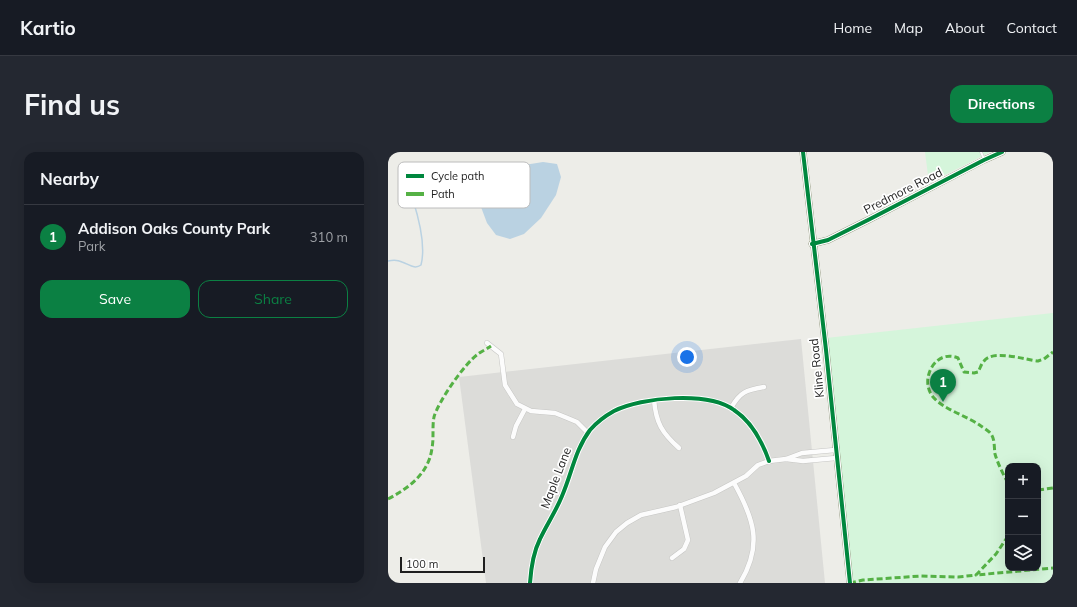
<!DOCTYPE html>
<meta charset="utf-8">
<style>
:root{--surface:#171b24;--page:#242831;--text:#f1f3f6;--muted:#9ea1a6;--line:#363941;--accent:#0b8043}
body{margin:0;font-family:Mulish,sans-serif;background:var(--page);color:var(--text)}
.controls{position:absolute;right:12px;bottom:12px;display:grid;overflow:hidden;border-radius:8px;box-shadow:0 4px 16px #0002}
.controls button{width:36px;height:36px;display:grid;place-items:center;padding:0;border:0;border-bottom:1px solid var(--line);background:var(--surface);color:var(--text);font:20px sans-serif}
.scale{position:absolute;left:12px;bottom:10px;width:85px;box-sizing:border-box;padding-left:4px;border:2px solid #1f1f1f;border-top:0;font-size:11px;line-height:14px;white-space:nowrap;color:#1f1f1f;-webkit-text-stroke:3px #fff;paint-order:stroke}
.you{position:absolute;left:299px;top:205px;width:14px;height:14px;margin:-10px;border:3px solid #fff;border-radius:50%;background:#1a73e8;box-shadow:0 0 0 6px #1a73e833}
.badge{display:grid;place-items:center;width:26px;height:26px;border-radius:50%;background:var(--accent);color:#fff;font-size:13px;font-weight:700}
.pin{position:absolute;translate:-50% -33px;filter:drop-shadow(0 1px 2px #0008)}
.pin::after{content:'';position:absolute;top:21px;width:14px;height:12px;background:inherit;clip-path:polygon(0 0,100% 0,50% 100%)}
.list{margin:0;padding:0;list-style:none}
h2{display:flex;justify-content:space-between;align-items:center;height:52px;margin:0;padding:0 16px;font-size:17px}
h2 small{font-size:13px;font-weight:400;color:var(--muted)}
.list li{display:grid;grid-template-columns:26px 1fr auto;gap:12px;align-items:center;box-sizing:border-box;height:64px;padding:0 16px;border-top:1px solid var(--line)}
.list b{display:block;font-size:15px;white-space:nowrap}
.list p{margin:0;font-size:13px;white-space:nowrap;color:var(--muted)}
.list em{font-size:13px;font-style:normal;color:var(--muted)}
.actions{display:flex;gap:8px;padding:12px 16px}
.actions a{flex:1;padding:9px 0;border:1px solid var(--accent);border-radius:12px;text-align:center;font-size:14px;color:var(--accent)}
.actions .main{background:var(--accent);color:#fff}
.icon{flex:none;width:22px;height:22px;fill:none;stroke:currentColor;stroke-width:2;stroke-linecap:round;stroke-linejoin:round}
.map{position:relative;flex:none;width:665px;height:431px;overflow:hidden;border-radius:12px}
header{display:flex;align-items:center;gap:24px;box-sizing:border-box;height:56px;padding:0 20px;background:var(--surface);border-bottom:1px solid var(--line)}
header strong{font-size:19px}
nav{display:flex;gap:22px;margin-inline-start:auto;font-size:14px}
.intro{display:flex;align-items:center;justify-content:space-between;box-sizing:border-box;height:96px;padding:0 24px}
h1{margin:0;font-size:28px}
.button{padding:10px 18px;border-radius:12px;background:var(--accent);color:#fff;font-size:14px;font-weight:700}
main{display:flex;gap:24px;padding:0 24px}
aside{flex:1;background:var(--surface);border-radius:12px;box-shadow:0 4px 16px #0002}
.map>svg:first-child{display:block}
.residential{fill:#dcdcd9}
.park{fill:#d5f5db;fill-rule:evenodd}
.water{fill:#bad2e2}
.lines{fill:none;stroke-linecap:round;stroke-linejoin:round}
.stream{stroke:#bad2e2;stroke-width:1.5}
.lane-casing{stroke:#c6c6c4;stroke-width:3}
.street-casing{stroke:#c6c6c4;stroke-width:5.5}
.secondary-casing{stroke:#92987f;stroke-width:7}
.lane{stroke:#fcfcfc;stroke-width:2}
.street{stroke:#fcfcfc;stroke-width:4.5}
.secondary{stroke:#f1f4eb;stroke-width:6}
.quiet{stroke:#55b145;stroke-width:3;stroke-dasharray:6 3;stroke-linecap:butt}
.cycleway-casing{stroke:#fff;stroke-width:6}
.cycleway{stroke:#00873e;stroke-width:4}
.labels{text-anchor:middle;stroke-width:3.5;stroke-linejoin:round;paint-order:stroke}
.street-label{font-size:12px;fill:#1f1f1f;stroke:#fff}
.key{fill:#fff;stroke:#bcbcbc;stroke-width:1}
.key-label{font-size:11px;fill:#1f1f1f}
</style>
<header>
<strong>Kartio</strong>
<nav><a>Home</a><a>Map</a><a>About</a><a>Contact</a></nav>
</header>
<div class="intro"><h1>Find us</h1><a class="button">Directions</a></div>
<main>
<aside>
<h2>Nearby<small></small></h2>
<ul class="list">
<li><span class="badge">1</span><div><b>Addison Oaks County Park</b><p>Park</p></div><em>310 m</em></li>
</ul>
<div class="actions"><a class="main">Save</a><a>Share</a></div>
</aside>
<div class="map">
<svg width="665" height="431" viewBox="0 0 665 431">
<rect width="100%" height="100%" fill="#edede8"/>
<polygon class="residential" points="413,187 437,431 98,431 71,225"/>
<g class="park">
<polygon points="537,0 602,0 541,31"/>
<path d="M665,161V431H461L438,186ZM620,314H650V416H620Z"/>
</g>
<polygon class="water" points="155,10 169,12 173,25 168,43 153,66 136,82 122,87 108,83 99,71 93,55 99,37 108,26 130,14"/>
<g class="lines">
<path class="stream" d="M0,109C5,108 10,108 14,110C21,112 26,118 33,113C38,94 31,67 25,48"/>
<g class="lane-casing">
<polyline id="lane" points="593,0 596,7"/>
</g>
<g class="street-casing">
<g id="street">
<polyline points="99,191 113,202 117,233 129,252 143,259 167,261 177,265 189,270 200,281"/>
<path d="M266,248C268,271 274,281 291,296"/>
<path d="M343,256C352,240 358,238 376,235"/>
<polyline points="125,285 128,274 137,257"/>
<polyline points="447,298 414,301 398,307 415,309 448,306"/>
<path d="M346,331C366,367 375,393 352,431"/>
<polyline points="284,406 296,397 300,388 292,353"/>
<path d="M142,431C143,416 145,401 152,387C159,372 168,359 174,344C184,321 187,298 202,278C209,270 217,264 226,259C254,245 320,239 346,258C364,270 374,289 381,309"/>
<polyline points="205,431 208,417 217,395 228,380 239,371 253,363 288,355 326,341 358,324 370,313 381,309 398,307"/>
</g>
</g>
<g class="secondary-casing">
<g id="secondary">
<polyline points="415,0 438,198 462,431"/>
<polyline points="424,92 440,88 482,67 596,8 614,0"/>
</g>
</g>
<use href="#lane" class="lane"/>
<use href="#street" class="street"/>
<use href="#secondary" class="secondary"/>
<g class="quiet">
<path d="M620,331C615,322 610,312 607,302C606,296 607,287 603,282C601,279 596,276 593,274C579,264 557,258 546,246C530,229 547,196 570,206L576,220L586,221L590,220C592,217 593,212 596,209C605,197 638,208 650,209L656,207L665,200"/>
<polyline points="650,338 665,336"/>
<path d="M0,347C21,336 41,321 44,296C46,286 44,275 46,265C50,250 77,211 90,202C94,199 99,197 103,194"/>
<polyline points="620,384 608,402 588,423 665,416"/>
<polyline points="462,431 475,428 533,424 570,425 588,423"/>
</g>
<g class="cycleway-casing">
<g id="cycleway">
<polyline points="415,0 438,198 462,431"/>
<polyline points="424,92 440,88 482,67 596,8 614,0"/>
<path d="M142,431C143,416 145,401 152,387C159,372 168,359 174,344C184,321 187,298 202,278C209,270 217,264 226,259C254,245 320,239 346,258C364,270 374,289 381,309"/>
</g>
</g>
<use href="#cycleway" class="cycleway"/>
</g>
<g class="labels">
<g class="street-label">
<text transform="translate(515 39) rotate(-27)" y="4">Predmore Road</text>
<text transform="translate(429 216) rotate(-96)" y="4">Kline Road</text>
<text transform="translate(168 326) rotate(-69)" y="4">Maple Lane</text>
</g>
</g>
<rect x="10" y="10" width="132" height="46" rx="6" class="key"/>
<rect x="18" y="22" width="18" height="4" fill="#00873e"/>
<rect x="18" y="40" width="18" height="4" fill="#55b145"/>
<g class="key-label">
<text x="43" y="28">Cycle path</text>
<text x="43" y="46">Path</text>
</g>
</svg>
<div class="controls">
<button>+</button>
<button>−</button>
<button><svg class="icon" aria-label="layers" viewBox="0 0 24 24"><path d="M12 4l9 5-9 5-9-5zM3 14l9 5 9-5"/></svg></button>
</div>
<div class="scale">100 m</div>
<div class="you"></div>
<div class="pin badge" style="left:555px;top:250px">1</div>
</div>
</main>
